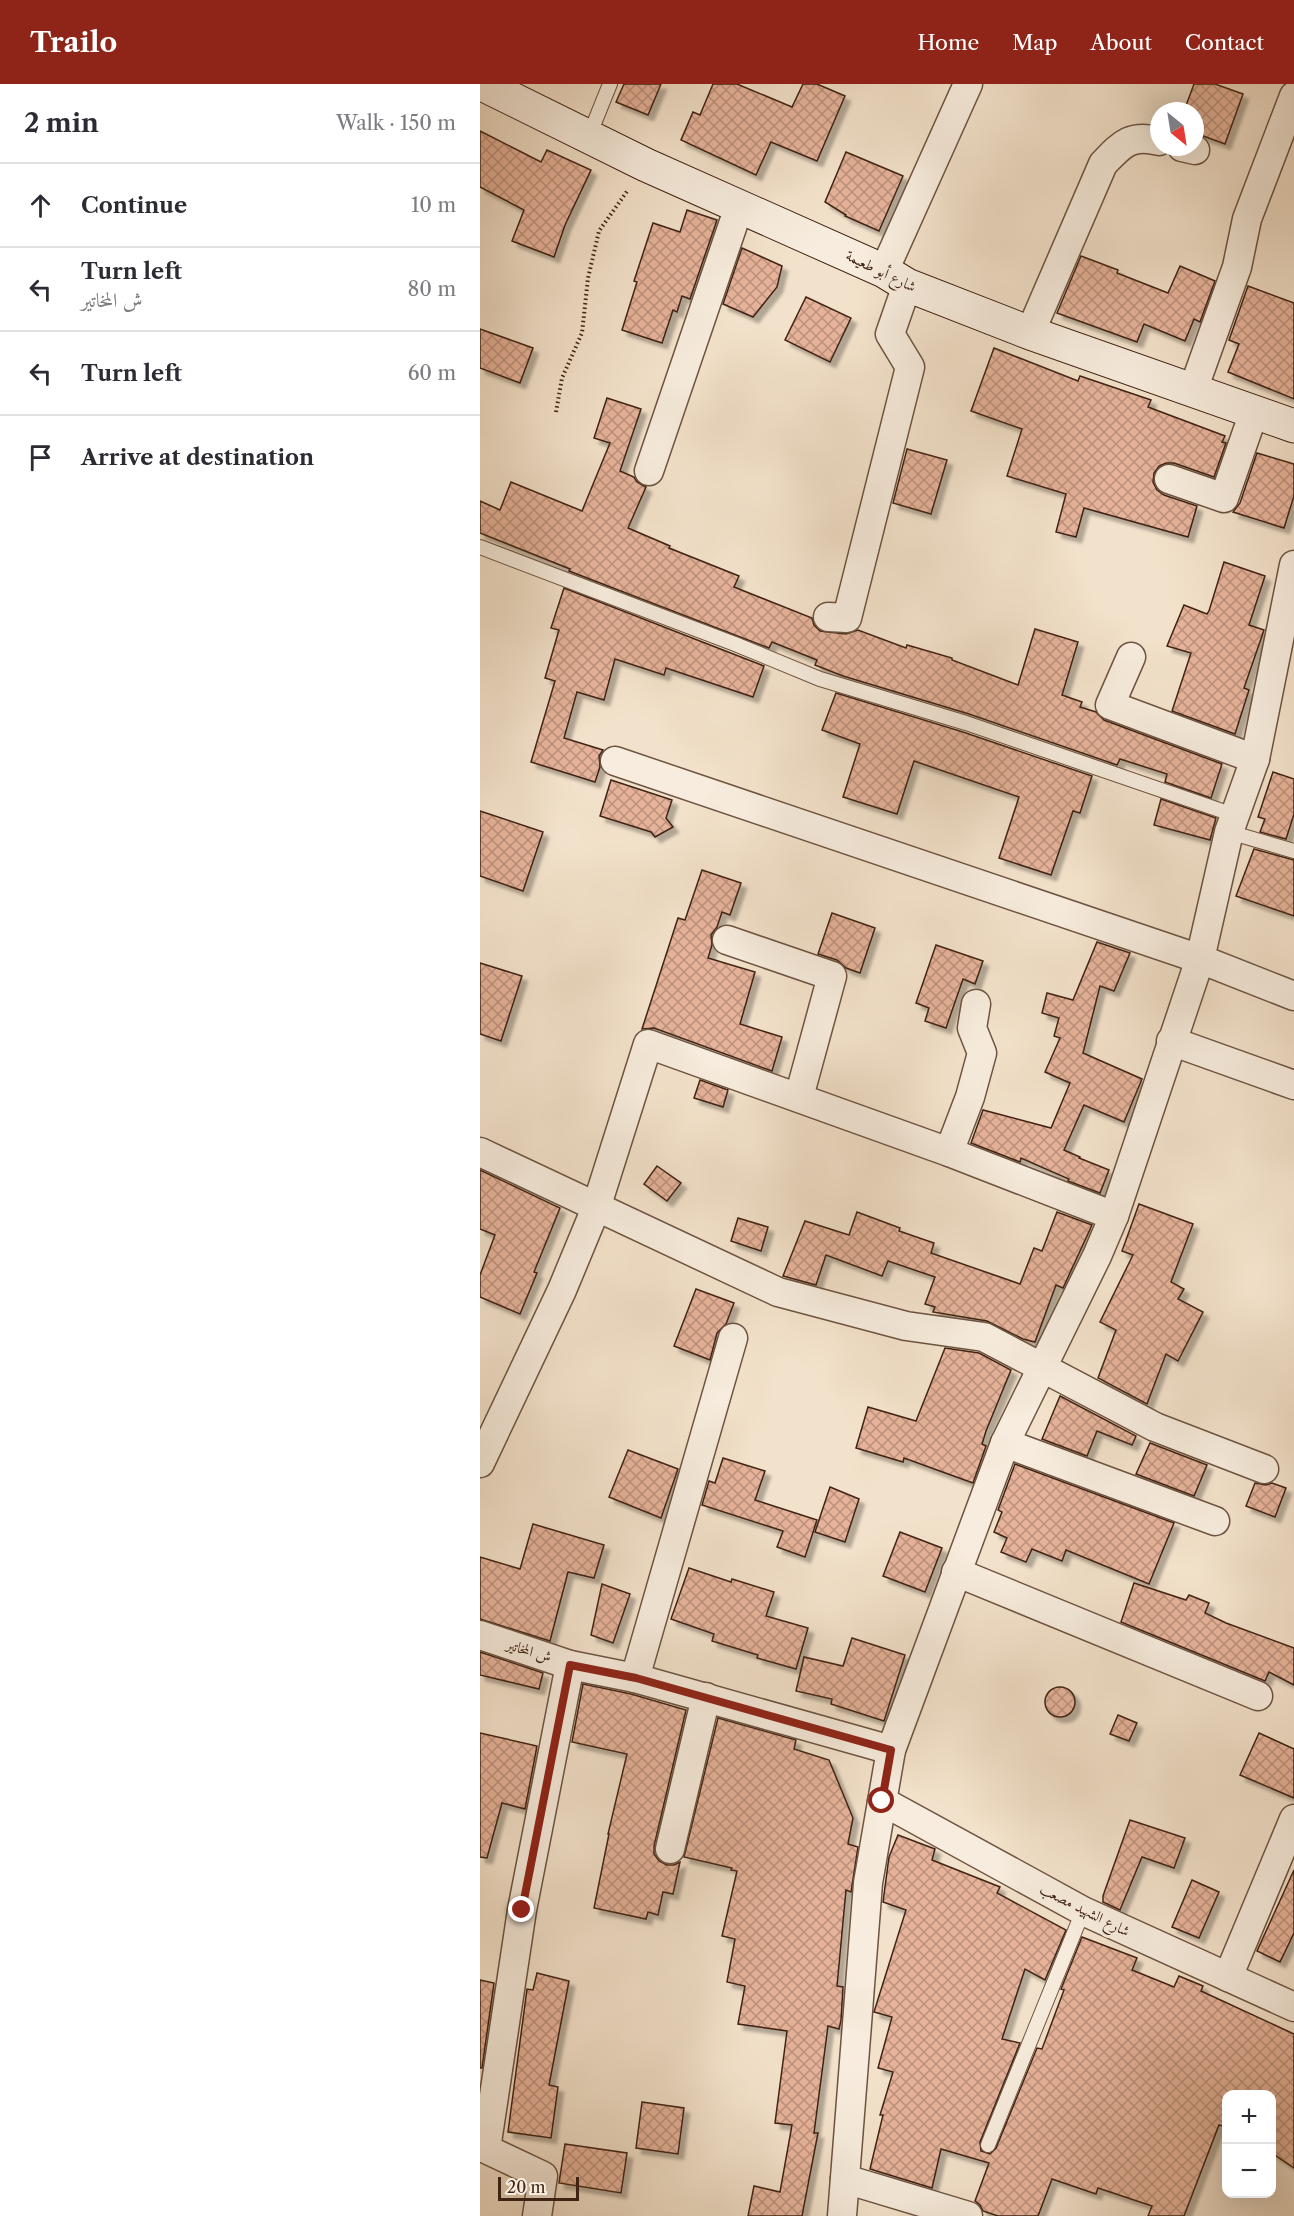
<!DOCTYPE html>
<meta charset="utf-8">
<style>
:root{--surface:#fff;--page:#f2f2f3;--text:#2b2b33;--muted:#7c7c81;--line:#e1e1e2;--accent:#8f2418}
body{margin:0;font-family:"Libre Caslon Text",Amiri,serif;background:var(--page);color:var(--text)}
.controls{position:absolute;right:18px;bottom:18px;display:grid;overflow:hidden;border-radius:12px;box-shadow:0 6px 24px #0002}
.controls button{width:54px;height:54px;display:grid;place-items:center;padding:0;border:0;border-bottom:2px solid var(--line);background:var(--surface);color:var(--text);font:30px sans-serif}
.compass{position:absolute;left:670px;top:18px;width:54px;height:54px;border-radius:50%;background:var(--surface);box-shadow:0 6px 24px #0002;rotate:150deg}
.scale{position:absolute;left:18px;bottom:15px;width:81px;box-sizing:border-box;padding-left:6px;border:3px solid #402413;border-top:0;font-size:16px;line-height:21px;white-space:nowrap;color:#402413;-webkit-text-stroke:4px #f7ecdd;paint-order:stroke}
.stop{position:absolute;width:18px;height:18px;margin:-14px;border:4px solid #8f2418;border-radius:50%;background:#fff}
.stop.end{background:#8f2418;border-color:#fff;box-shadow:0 2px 6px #0008}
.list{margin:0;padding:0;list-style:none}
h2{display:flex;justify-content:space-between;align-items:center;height:78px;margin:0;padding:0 24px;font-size:26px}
h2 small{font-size:20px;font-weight:400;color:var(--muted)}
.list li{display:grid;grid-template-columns:39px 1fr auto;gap:18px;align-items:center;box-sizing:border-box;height:84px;padding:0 24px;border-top:2px solid var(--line)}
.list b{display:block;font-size:22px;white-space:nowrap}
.list p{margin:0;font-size:20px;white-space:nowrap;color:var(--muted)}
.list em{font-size:20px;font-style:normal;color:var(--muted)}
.icon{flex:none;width:33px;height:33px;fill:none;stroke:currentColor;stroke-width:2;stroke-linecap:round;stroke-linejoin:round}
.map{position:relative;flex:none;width:814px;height:2132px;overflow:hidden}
header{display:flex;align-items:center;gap:36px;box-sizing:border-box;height:84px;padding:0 30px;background:var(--accent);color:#fff}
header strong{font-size:28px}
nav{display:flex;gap:33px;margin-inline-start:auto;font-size:21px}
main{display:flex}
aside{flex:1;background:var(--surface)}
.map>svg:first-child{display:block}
.building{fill:url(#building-cross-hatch);stroke:#402413;stroke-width:1.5;filter:url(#shadow)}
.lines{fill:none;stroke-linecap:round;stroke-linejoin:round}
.lane-casing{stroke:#6d5441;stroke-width:16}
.street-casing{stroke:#6d5441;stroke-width:31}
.secondary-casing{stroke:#402413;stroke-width:35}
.path{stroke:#402413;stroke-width:4;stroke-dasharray:1.5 3;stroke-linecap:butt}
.lane{stroke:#f7ecdd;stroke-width:14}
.street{stroke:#f7ecdd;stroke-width:28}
.secondary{stroke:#f7ecdd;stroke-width:33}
.route{stroke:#8f2418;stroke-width:8}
.labels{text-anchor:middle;stroke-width:6;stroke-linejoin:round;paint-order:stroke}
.street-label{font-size:15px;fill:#402413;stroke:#f7ecdd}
</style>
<header>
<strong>Trailo</strong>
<nav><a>Home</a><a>Map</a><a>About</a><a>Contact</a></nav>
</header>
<main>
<aside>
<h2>2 min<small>Walk · 150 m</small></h2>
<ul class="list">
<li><svg class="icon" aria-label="ahead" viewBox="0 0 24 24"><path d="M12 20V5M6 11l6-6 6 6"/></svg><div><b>Continue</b></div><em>10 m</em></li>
<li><svg class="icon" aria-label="left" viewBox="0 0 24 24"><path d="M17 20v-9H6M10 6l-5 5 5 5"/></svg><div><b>Turn left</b><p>ش المخاتير</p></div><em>80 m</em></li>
<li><svg class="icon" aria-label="left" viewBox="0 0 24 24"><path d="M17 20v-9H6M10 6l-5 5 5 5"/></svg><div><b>Turn left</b></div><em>60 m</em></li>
<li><svg class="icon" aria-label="arrive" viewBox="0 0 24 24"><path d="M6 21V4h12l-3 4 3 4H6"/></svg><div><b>Arrive at destination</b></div></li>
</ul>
</aside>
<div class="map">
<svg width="814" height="2132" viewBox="0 0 814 2132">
<defs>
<pattern id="building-cross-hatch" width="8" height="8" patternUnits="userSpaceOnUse" patternTransform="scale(1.5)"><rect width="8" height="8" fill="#e6b39a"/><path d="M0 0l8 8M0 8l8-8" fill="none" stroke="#bc917c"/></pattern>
<filter id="shadow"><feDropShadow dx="5.5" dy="5.5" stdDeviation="1.5" flood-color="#0004"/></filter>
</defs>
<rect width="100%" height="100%" fill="#f3e2cb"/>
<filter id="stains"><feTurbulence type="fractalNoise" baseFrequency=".00333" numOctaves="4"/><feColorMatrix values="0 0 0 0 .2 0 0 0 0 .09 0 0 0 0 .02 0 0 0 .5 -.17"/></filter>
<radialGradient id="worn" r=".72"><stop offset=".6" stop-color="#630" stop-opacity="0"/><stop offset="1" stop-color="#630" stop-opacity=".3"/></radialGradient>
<g class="building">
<polygon points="144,0 181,0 168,31 136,18"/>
<polygon points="233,0 257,0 312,23 323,0 337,0 365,12 337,77 291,58 276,91 201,56 213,28 220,31"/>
<polygon points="714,0 735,0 763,10 745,60 715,49 715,27 704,27"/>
<polygon points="0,47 61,78 67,66 111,86 85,141 74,173 32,157 44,126 0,103"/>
<polygon points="366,68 423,92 399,147 365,132 366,131 345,118"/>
<polygon points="207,126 237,136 210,215 202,212 197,228 193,226 182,259 142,246 157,198 154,197 173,139 200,148"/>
<polygon points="262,164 302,182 297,203 273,233 243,220"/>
<polygon points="601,172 638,186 637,189 688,209 700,182 735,197 720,238 714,235 705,257 664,240 657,258 577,229"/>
<polygon points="768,202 814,219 814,315 748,288 759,260 749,256"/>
<polygon points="326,213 371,234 350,278 305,256"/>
<polygon points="0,245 53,264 40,299 0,284"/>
<polygon points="514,264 598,297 600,292 671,316 668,323 745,352 742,358 746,359 734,393 694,379 686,379 679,382 674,389 673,398 677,406 684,411 717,422 708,453 604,424 596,453 576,448 586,410 527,392 542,345 491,327"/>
<polygon points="127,314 161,325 140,387 154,393 157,398 166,403 148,444 190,462 189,464 259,492 254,503 332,534 334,541 340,547 366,550 378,546 426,564 427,561 472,574 472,576 538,601 555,545 598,558 582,611 602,618 600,623 616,628 624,636 742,680 731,714 685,698 687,690 640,675 637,681 489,630 363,592 335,581 337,576 292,558 289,564 89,487 90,485 0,449 0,417 20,426 31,398 102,427 130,359 114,354"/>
<polygon points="427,365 467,376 451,430 413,419"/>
<polygon points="777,369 814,380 814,412 804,444 753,428 760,419"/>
<polygon points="744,478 785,492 769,541 784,546 764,604 769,606 755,650 692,627 711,569 687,562 704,521 727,530 729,527"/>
<polygon points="84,504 284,582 273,613 186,584 184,591 135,575 124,616 97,608 84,654 123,666 119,672 120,683 115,698 51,678 75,597 65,594 79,546 71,544"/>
<polygon points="356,609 483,648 612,692 600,729 593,727 571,791 519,774 539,713 434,677 417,730 363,713 380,660 342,646"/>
<polygon points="793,688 814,695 814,730 806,755 780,748 785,735 778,733"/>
<polygon points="131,696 192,716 186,734 193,743 175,753 171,748 120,732"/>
<polygon points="681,715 736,734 730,756 674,741"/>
<polygon points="0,727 63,748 43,807 0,792"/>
<polygon points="774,765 814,776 814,832 756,812"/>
<polygon points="222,786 261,799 250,831 242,828 237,843 231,851 232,861 228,874 275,888 260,940 302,953 292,987 174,944 162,945 198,834 205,836"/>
<polygon points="352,829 395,844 380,889 366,884 357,876 338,870"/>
<polygon points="617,858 650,869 634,907 620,902 603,969 662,995 644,1038 604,1021 584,1066 600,1073 599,1074 629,1086 620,1109 588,1097 589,1095 541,1074 540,1078 491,1059 503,1026 571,1044 590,999 565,988 580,954 574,952 579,934 562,929 567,909 593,916"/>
<polygon points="456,861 503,877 495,900 483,895 466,944 445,937 449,924 436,919"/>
<polygon points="0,879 42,892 21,957 0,950"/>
<polygon points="220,996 248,1006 243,1023 214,1014"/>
<polygon points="177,1082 201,1099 187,1117 164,1100"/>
<polygon points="0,1086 80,1124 54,1188 57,1189 40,1230 0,1213 0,1191 15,1151 0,1145"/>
<polygon points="659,1120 713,1140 691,1198 704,1205 698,1215 723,1228 698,1277 686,1270 667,1320 618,1294 636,1246 620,1238 653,1171 642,1167"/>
<polygon points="377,1128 420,1144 419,1147 454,1159 451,1169 540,1200 554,1164 562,1167 577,1128 612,1141 583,1204 576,1201 555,1258 543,1255 507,1237 453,1228 455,1223 445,1220 455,1193 408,1177 402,1192 346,1171 336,1201 303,1192 325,1137 369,1151"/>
<polygon points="258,1134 288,1143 281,1167 251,1157"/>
<polygon points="216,1205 254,1219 246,1240 237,1249 230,1276 194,1262"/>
<polygon points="465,1264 499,1269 531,1286 506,1347 502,1360 506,1362 493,1399 424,1374 423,1378 376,1364 388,1323 436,1337"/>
<polygon points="580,1312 656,1352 652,1361 617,1347 607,1372 562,1355"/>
<polygon points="670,1359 727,1381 714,1412 656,1390"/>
<polygon points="148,1366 198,1385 181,1434 129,1413"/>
<polygon points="243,1374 285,1387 275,1416 337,1436 325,1473 297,1463 303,1447 222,1421 229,1397 235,1399"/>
<polygon points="535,1380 694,1439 669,1500 586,1466 582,1477 552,1465 546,1478 521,1468 527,1454 514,1448 522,1428 518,1426"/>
<polygon points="775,1399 786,1401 792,1399 806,1404 795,1433 766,1422"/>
<polygon points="350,1403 379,1415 365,1458 335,1448"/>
<polygon points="53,1440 124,1461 114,1494 88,1488 70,1557 0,1535 0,1473 40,1485"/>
<polygon points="420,1448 462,1464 445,1508 403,1492"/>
<polygon points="209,1484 251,1498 252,1495 294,1508 286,1532 328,1544 316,1585 277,1574 278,1571 232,1557 234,1550 191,1535"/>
<polygon points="654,1499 706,1516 709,1511 729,1519 725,1529 746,1539 814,1564 814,1601 789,1588 785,1597 641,1538"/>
<polygon points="122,1500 150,1510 133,1559 111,1551"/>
<polygon points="372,1554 425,1571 404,1637 351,1620 352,1615 316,1607 324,1573 363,1582"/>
<polygon points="0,1568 63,1589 59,1605 0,1591"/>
<polygon points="103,1600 151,1610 206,1626 174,1762 174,1770 179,1777 187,1781 194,1781 200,1778 193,1810 183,1808 178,1831 168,1828 166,1835 114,1824 129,1750 128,1750 147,1670 92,1658"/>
<circle cx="580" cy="1618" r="15"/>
<polygon points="638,1631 657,1639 649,1657 630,1650"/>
<polygon points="238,1634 316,1656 314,1665 349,1676 373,1734 368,1760 378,1763 371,1808 366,1806 357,1902 363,1903 361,1936 359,1945 348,1942 334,2049 338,2049 322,2132 268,2132 274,2102 300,2108 312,2041 295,2039 307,1947 258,1940 265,1902 247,1898 255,1855 242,1852 257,1787 251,1786 252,1784 204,1773"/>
<polygon points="0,1649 57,1662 45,1725 22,1719 7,1774 0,1773"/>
<polygon points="779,1649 814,1665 814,1714 760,1691"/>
<polygon points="650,1736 705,1754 694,1784 662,1773 640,1826 623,1818 623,1812"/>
<polygon points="418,1751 455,1765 452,1776 520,1803 517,1809 586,1846 565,1896 545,1885 522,1955 540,1959 500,2058 501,2067 510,2070 516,2064 557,1964 562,1965 584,1906 581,1905 602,1853 657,1874 652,1886 694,1903 699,1892 723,1902 721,1907 814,1950 814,2084 792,2069 792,2010 747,2010 747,2043 739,2041 704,2132 668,2132 672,2122 618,2104 616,2110 572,2095 558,2132 518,2132 503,2127 500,2121 495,2117 509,2079 461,2065 452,2104 390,2085 403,2031 400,2031 413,1988 398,1984 412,1933 394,1928 426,1826 403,1818 409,1773"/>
<polygon points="814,1786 814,1849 800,1878 777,1867"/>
<polygon points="712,1796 739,1808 719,1854 692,1843"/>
<polygon points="57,1889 89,1897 69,2001 78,2003 71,2054 28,2048 47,1905 53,1906"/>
<polygon points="0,1896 14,1899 2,1984 0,1984"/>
<polygon points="162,2018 204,2024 198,2070 156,2064"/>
<polygon points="85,2060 147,2069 141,2109 79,2099"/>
</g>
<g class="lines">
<g class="lane-casing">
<g id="lane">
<polyline points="109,52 130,0"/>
<polyline points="0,463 255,560 340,595 486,639 754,731"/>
<polyline points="749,748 814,767"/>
<polyline points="508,2061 603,1827"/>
</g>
</g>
<g class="street-casing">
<g id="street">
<polyline points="702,63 715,66"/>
<polyline points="404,187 488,0"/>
<path d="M550,249L623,80C642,60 650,50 679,57"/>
<polyline points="713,306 757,183 767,135 814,12"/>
<polyline points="169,387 259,123"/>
<polyline points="689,395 744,414 774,328"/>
<polyline points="348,533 367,534 430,283 410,250 427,201"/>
<polyline points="651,573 630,621 775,675"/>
<polyline points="135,677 720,875 814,912"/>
<polyline points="247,856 352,892 319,1013"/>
<polyline points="691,957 814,1001"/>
<polyline points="0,1068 298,1208 426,1242 504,1253 675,1343 784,1385"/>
<polyline points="469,1068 490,1013 502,969 492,944 496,920"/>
<polyline points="525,1359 735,1437"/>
<polyline points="0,1379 82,1206 116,1124 168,960 469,1068 634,1132"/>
<polyline points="476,1488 778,1612"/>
<polyline points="0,1551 90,1581 155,1594 411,1666"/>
<polyline points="155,1594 253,1254"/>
<polyline points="402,1717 603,1827 814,1923"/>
<polyline points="190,1765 226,1613"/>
<polyline points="748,1893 814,1735"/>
<polyline points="365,2095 488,2132"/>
<polyline points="57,2132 63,2092 6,2065 42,1826 90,1581"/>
<polyline points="362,2132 388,1799 411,1666 525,1359 617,1172 634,1132 720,875 749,748 775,675 814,481"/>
</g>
</g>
<g class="secondary-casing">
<polyline id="secondary" points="2,0 166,81 404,187 427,201 550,249 814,342"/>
</g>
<polyline class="path" points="76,328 82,294 102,249 108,194 119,147 148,106"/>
<use href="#lane" class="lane"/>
<use href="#street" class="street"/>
<use href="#secondary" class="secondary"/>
</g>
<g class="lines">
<polyline class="route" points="42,1826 90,1581 156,1594 411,1666 402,1717"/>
</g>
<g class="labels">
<g class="street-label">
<text transform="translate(401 187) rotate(26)" y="5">شارع أبو طعيمة</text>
<text transform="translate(49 1567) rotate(18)" y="5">ش المخاتير</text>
<text transform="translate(605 1826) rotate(27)" y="5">شارع الشهيد مصعب</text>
</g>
</g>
<rect width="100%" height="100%" filter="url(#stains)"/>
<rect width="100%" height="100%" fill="url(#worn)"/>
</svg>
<div class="controls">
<button>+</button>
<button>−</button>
</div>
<svg class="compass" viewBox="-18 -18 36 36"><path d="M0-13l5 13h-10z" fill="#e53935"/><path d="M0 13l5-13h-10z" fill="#7c7c81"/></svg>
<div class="scale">20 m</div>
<div class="stop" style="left:402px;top:1717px"></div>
<div class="stop end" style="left:42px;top:1826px"></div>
</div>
</main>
